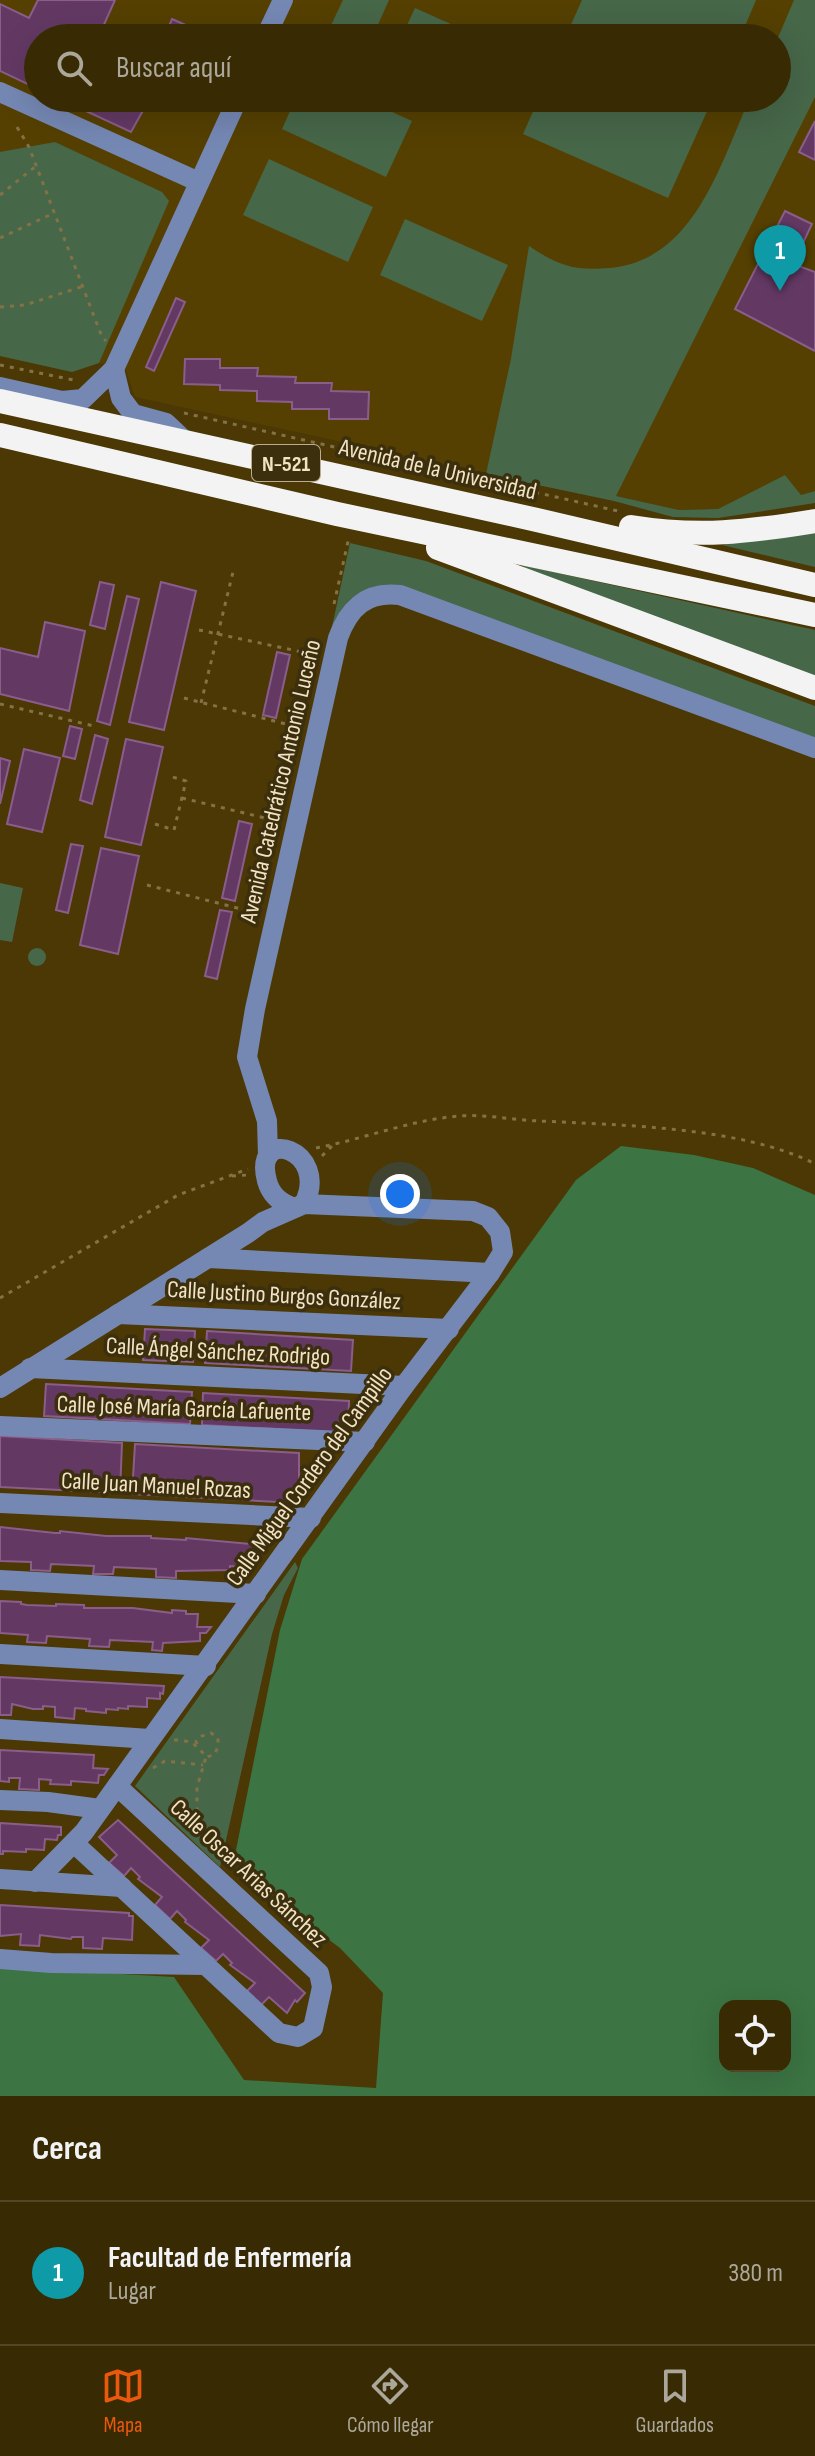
<!DOCTYPE html>
<html lang="es">
<meta charset="utf-8">
<style>
:root{--surface:#382a03;--page:#433612;--text:#f1f3f6;--muted:#aba79a;--line:#524625;--accent:#ea580c}
body{margin:0;font-family:"Sofia Sans Condensed",sans-serif;background:var(--page);color:var(--text)}
.controls{position:absolute;right:24px;bottom:24px;display:grid;overflow:hidden;border-radius:16px;box-shadow:0 8px 32px #0002}
.controls button{width:72px;height:72px;display:grid;place-items:center;padding:0;border:0;border-bottom:2px solid var(--line);background:var(--surface);color:var(--text);font:40px sans-serif}
.you{position:absolute;left:400px;top:1194px;width:28px;height:28px;margin:-20px;border:6px solid #fff;border-radius:50%;background:#1a73e8;box-shadow:0 0 0 12px #1a73e833}
.badge{display:grid;place-items:center;width:52px;height:52px;border-radius:50%;background:var(--accent);color:#fff;font-size:26px;font-weight:700}
.pin{position:absolute;translate:-50% -66px;filter:drop-shadow(0 2px 4px #0008)}
.pin::after{content:'';position:absolute;top:42px;width:28px;height:24px;background:inherit;clip-path:polygon(0 0,100% 0,50% 100%)}
.list{margin:0;padding:0;list-style:none}
h2{display:flex;justify-content:space-between;align-items:center;height:104px;margin:0;padding:0 32px;font-size:34px}
h2 small{font-size:26px;font-weight:400;color:var(--muted)}
.list li{display:grid;grid-template-columns:52px 1fr auto;gap:24px;align-items:center;box-sizing:border-box;height:144px;padding:0 32px;border-top:2px solid var(--line)}
.list b{display:block;font-size:30px;white-space:nowrap}
.list p{margin:0;font-size:26px;white-space:nowrap;color:var(--muted)}
.list em{font-size:26px;font-style:normal;color:var(--muted)}
.icon{flex:none;width:44px;height:44px;fill:none;stroke:currentColor;stroke-width:2;stroke-linecap:round;stroke-linejoin:round}
.map{position:relative;flex:none;width:815px;height:2096px;overflow:hidden}
.search{position:absolute;background:var(--surface);box-shadow:0 8px 32px #0002;left:24px;right:24px;top:24px;height:88px;display:flex;align-items:center;gap:20px;box-sizing:border-box;padding:0 28px;border-radius:44px;color:var(--muted);font-size:30px}
.sheet{height:248px;background:var(--surface)}
nav{display:flex;justify-content:space-around;align-items:center;box-sizing:border-box;height:112px;border-top:2px solid var(--line);background:var(--surface);font-size:22px;color:var(--muted)}
nav a{display:grid;justify-items:center;gap:4px}
nav .on{color:var(--accent)}
.map>svg:first-child{display:block}
.built{fill:#554002;fill-rule:evenodd}
.green{fill:#476749}
.forest{fill:#3c7443;fill-rule:evenodd}
.building{fill:#633964;stroke:#8a5d8a;stroke-width:2}
.lines{fill:none;stroke-linecap:round;stroke-linejoin:round}
.path{stroke:#837245;stroke-width:3;stroke-dasharray:4 6;stroke-linecap:butt}
.minor{stroke:#7588b4;stroke-width:20}
.highway{stroke:#f3f3f3;stroke-width:24}
.labels{text-anchor:middle;stroke-width:7;stroke-linejoin:round;paint-order:stroke}
.shield{fill:#3c2f0e;stroke:#bbad8d;stroke-width:2}
.shield-label{font-size:22px;font-weight:bold;fill:#f1e3c4}
.street-label{font-size:24px;fill:#f1e3c4;stroke:#3c2f0e}
</style>
<div class="map">
<svg width="815" height="2096" viewBox="0 0 815 2096">
<rect width="100%" height="100%" fill="#4b3804"/>
<path class="built" d="M0,0H815V491L801,495L785,475L718,509L679,510L616,496L614,501L135,397L125,368L99,363L72,372L0,356ZM38,38H777V98H38Z"/>
<g class="green">
<polygon points="343,0 389,0 372,38 325,38"/>
<polygon points="582,0 756,0 740,38 565,38"/>
<path d="M794,0H815V97L616,496L679,510L718,509L785,475L801,495L815,491V503L718,518L673,517L614,501L486,474L511,359L529,246C559,266 574,271 610,268C695,260 720,164 750,98H777V40Z"/>
<polygon points="415,8 453,25 448,38 401,38"/>
<polygon points="296,98 361,98 412,121 386,177 282,129"/>
<polygon points="539,98 713,98 668,198 523,134"/>
<polygon points="55,142 162,192 169,201 99,363 72,372 0,356 0,152"/>
<polygon points="269,159 373,207 348,262 243,215"/>
<polygon points="405,219 508,265 482,321 380,275"/>
<polygon points="815,528 815,567 722,545"/>
<path d="M350,543L426,561L815,706V738L399,585C363,586 347,594 332,627Z"/>
<polygon points="522,565 815,630 815,677 527,571"/>
<polygon points="0,883 23,888 12,942 0,940"/>
<circle cx="37" cy="957" r="9"/>
<polygon points="295,1562 298,1568 284,1595 272,1634 220,1867 135,1786"/>
</g>
<path class="forest" d="M621,1146L694,1155L753,1168L815,1195V2096H0V1967L174,1977L244,2080L376,2088L383,1993L340,1948L270,1896L235,1855L280,1630L302,1559L576,1180ZM725,2006H785V2066H725Z"/>
<g class="building">
<polygon points="38,0 115,0 98,38 38,38 38,89 0,71 0,4 29,18"/>
<polygon points="172,19 215,38 164,38"/>
<polygon points="58,98 150,98 131,132"/>
<polygon points="815,121 815,160 799,152"/>
<polygon points="785,211 812,224 793,264 815,272 815,351 735,309"/>
<polygon points="176,298 185,302 154,371 146,367"/>
<polygon points="185,359 220,359 220,368 258,368 257,376 296,377 295,383 332,383 331,391 369,392 368,419 329,419 329,409 292,409 292,402 257,401 257,391 220,390 220,385 184,384"/>
<polygon points="100,582 114,585 105,629 90,625"/>
<polygon points="161,582 196,591 164,730 129,722"/>
<polygon points="127,596 139,599 110,725 97,721"/>
<polygon points="45,622 85,631 69,711 0,694 0,648 38,657"/>
<polygon points="277,652 290,655 276,718 263,715"/>
<polygon points="70,726 82,729 75,759 63,756"/>
<polygon points="95,735 108,739 92,804 80,800"/>
<polygon points="126,739 163,747 141,845 105,837"/>
<polygon points="24,749 60,758 42,832 7,824"/>
<polygon points="0,758 10,761 0,804"/>
<polygon points="239,821 252,824 235,901 222,898"/>
<polygon points="71,844 83,846 68,913 56,910"/>
<polygon points="101,848 139,856 118,954 80,945"/>
<polygon points="220,910 232,912 217,979 205,976"/>
<polygon points="145,1329 195,1331 193,1362 143,1360"/>
<polygon points="207,1331 353,1340 351,1371 205,1363"/>
<polygon points="46,1384 192,1392 190,1424 44,1416"/>
<polygon points="203,1393 349,1401 348,1433 202,1425"/>
<polygon points="0,1436 122,1443 120,1493 0,1487"/>
<polygon points="135,1444 299,1453 299,1498 297,1498 296,1503 132,1494"/>
<polygon points="0,1527 55,1533 60,1533 60,1531 106,1536 151,1536 151,1538 186,1540 186,1538 262,1545 261,1558 249,1557 249,1567 230,1566 230,1570 176,1571 176,1578 156,1577 156,1569 114,1567 113,1574 93,1574 94,1566 51,1564 50,1571 31,1570 31,1562 0,1561"/>
<polygon points="0,1601 21,1602 21,1604 27,1605 56,1606 56,1604 84,1605 84,1608 133,1608 172,1613 172,1610 186,1611 186,1614 198,1614 197,1627 211,1627 206,1633 200,1633 200,1641 163,1643 162,1651 152,1650 153,1642 110,1640 109,1647 89,1646 90,1639 47,1636 46,1643 27,1642 28,1635 0,1633"/>
<polygon points="0,1677 164,1686 163,1694 160,1693 160,1699 147,1698 147,1707 128,1706 128,1709 118,1708 118,1710 106,1709 106,1713 86,1711 86,1709 75,1708 74,1719 55,1717 55,1707 43,1706 43,1709 33,1709 12,1704 11,1715 0,1715"/>
<polygon points="0,1750 94,1755 93,1768 108,1769 104,1775 99,1775 98,1783 71,1781 71,1785 50,1784 51,1780 39,1779 39,1790 19,1789 20,1778 9,1778 9,1782 0,1781"/>
<polygon points="118,1820 305,1993 297,2002 295,2000 287,2013 269,1997 261,2005 247,1991 255,1983 230,1965 232,1963 223,1954 216,1961 201,1948 209,1940 185,1922 186,1920 177,1911 170,1919 155,1905 162,1897 138,1879 140,1877 131,1868 124,1876 109,1863 117,1855 99,1837"/>
<polygon points="0,1823 61,1827 61,1835 58,1835 57,1840 45,1839 44,1850 26,1849 26,1852 3,1851 3,1854 0,1854"/>
<polygon points="0,1905 129,1913 129,1916 133,1916 132,1940 103,1938 102,1949 83,1948 83,1937 72,1937 71,1939 40,1935 39,1946 20,1945 21,1934 0,1936"/>
</g>
<g class="lines">
<g class="path">
<polyline points="17,127 29,147 102,337 106,341"/>
<polyline points="0,195 36,166"/>
<polyline points="0,238 54,213"/>
<polyline points="0,307 25,305 81,287"/>
<polyline points="0,365 74,380"/>
<polyline points="184,413 618,511"/>
<polyline points="334,604 349,537"/>
<polyline points="199,630 302,652"/>
<polyline points="184,698 286,724"/>
<polyline points="201,703 233,572"/>
<polyline points="0,704 94,726"/>
<polyline points="182,798 265,818"/>
<polyline points="155,824 174,830 186,781 169,776"/>
<polyline points="147,885 245,910"/>
<path d="M316,1148C364,1139 410,1120 459,1116C485,1114 513,1120 539,1121C619,1125 744,1127 815,1164"/>
<polyline points="322,1156 333,1145"/>
<polyline points="232,1176 248,1175"/>
<polyline points="0,1298 178,1195 248,1169"/>
<path d="M174,1740C191,1740 196,1744 206,1757L197,1787V1823L191,1831"/>
<polyline points="197,1744 196,1741 199,1737 211,1733 218,1738 218,1747 214,1755 206,1757"/>
<polyline points="153,1768 165,1761 203,1765"/>
</g>
<g class="minor">
<polyline points="265,38 283,0"/>
<polyline points="0,92 199,182"/>
<polyline points="114,369 121,398 133,414 166,423 184,440"/>
<polyline points="0,387 62,401 83,399 114,369 238,98"/>
<path d="M268,1156L267,1121L247,1057L255,1009L338,638C349,607 367,591 400,595L815,748"/>
<path d="M292,1207C279,1202 271,1195 267,1181C252,1124 331,1150 304,1204"/>
<polyline points="208,1258 490,1273"/>
<polyline points="118,1314 449,1329"/>
<polyline points="30,1368 404,1386"/>
<polyline points="0,1388 248,1233 263,1222 304,1204 473,1211 488,1217 500,1232 503,1252 490,1273 404,1386 84,1832 35,1882"/>
<polyline points="0,1426 365,1442"/>
<polyline points="0,1503 311,1518"/>
<polyline points="0,1580 256,1594"/>
<polyline points="0,1654 206,1666"/>
<polyline points="0,1729 150,1739"/>
<polyline points="0,1800 48,1802 100,1809"/>
<polyline points="75,1844 279,2033 298,2037 313,2028 322,1987 319,1973 117,1786"/>
<polyline points="0,1879 122,1887"/>
<polyline points="0,1959 51,1963 206,1965"/>
</g>
<g class="highway">
<polyline points="0,401 537,520 815,585"/>
<polyline points="0,435 337,514 815,615"/>
<path d="M631,527C699,538 748,532 815,521"/>
<polyline points="438,548 815,688"/>
</g>
</g>
<g class="labels">
<rect class="shield" x="252" y="445" width="68" height="36" rx="6"/>
<g class="shield-label">
<text x="286" y="471">N-521</text>
</g>
<g class="street-label">
<text transform="translate(438 469) rotate(13)" y="8">Avenida de la Universidad</text>
<text transform="translate(280 781) rotate(-77)" y="8">Avenida Catedrático Antonio Luceño</text>
<text transform="translate(284 1295) rotate(3)" y="8">Calle Justino Burgos González</text>
<text transform="translate(218 1351) rotate(3)" y="8">Calle Ángel Sánchez Rodrigo</text>
<text transform="translate(184 1408) rotate(2)" y="8">Calle José María García Lafuente</text>
<text transform="translate(309 1476) rotate(-54)" y="8">Calle Miguel Cordero del Campillo</text>
<text transform="translate(156 1485) rotate(3)" y="8">Calle Juan Manuel Rozas</text>
<text transform="translate(249 1873) rotate(43)" y="8">Calle Oscar Arias Sánchez</text>
</g>
</g>
</svg>
<div class="controls">
<button><svg class="icon" aria-label="locate" viewBox="0 0 24 24"><circle cx="12" cy="12" r="6"/><path d="M12 2v4M12 18v4M2 12h4M18 12h4"/></svg></button>
</div>
<div class="you"></div>
<div class="pin badge" style="left:780px;top:291px;background:#0f9aa8">1</div>
<div class="search"><svg class="icon" aria-label="search" viewBox="0 0 24 24"><circle cx="10" cy="10" r="6"/><path d="M15 15l6 6"/></svg>Buscar aquí</div>
</div>
<section class="sheet">
<h2>Cerca<small></small></h2>
<ul class="list">
<li><span class="badge" style="background:#0f9aa8">1</span><div><b>Facultad de Enfermería</b><p>Lugar</p></div><em>380 m</em></li>
</ul>
</section>
<nav>
<a class="on"><svg class="icon" aria-label="map" viewBox="0 0 24 24"><path d="M3 6l6-2 6 2 6-2v14l-6 2-6-2-6 2zM9 4v14M15 6v14"/></svg>Mapa</a>
<a><svg class="icon" aria-label="directions" viewBox="0 0 24 24"><path d="M12 3l9 9-9 9-9-9zM9 14v-3h6M13 9l2 2-2 2"/></svg>Cómo llegar</a>
<a><svg class="icon" aria-label="saved" viewBox="0 0 24 24"><path d="M7 4h10v16l-5-4-5 4z"/></svg>Guardados</a>
</nav>
